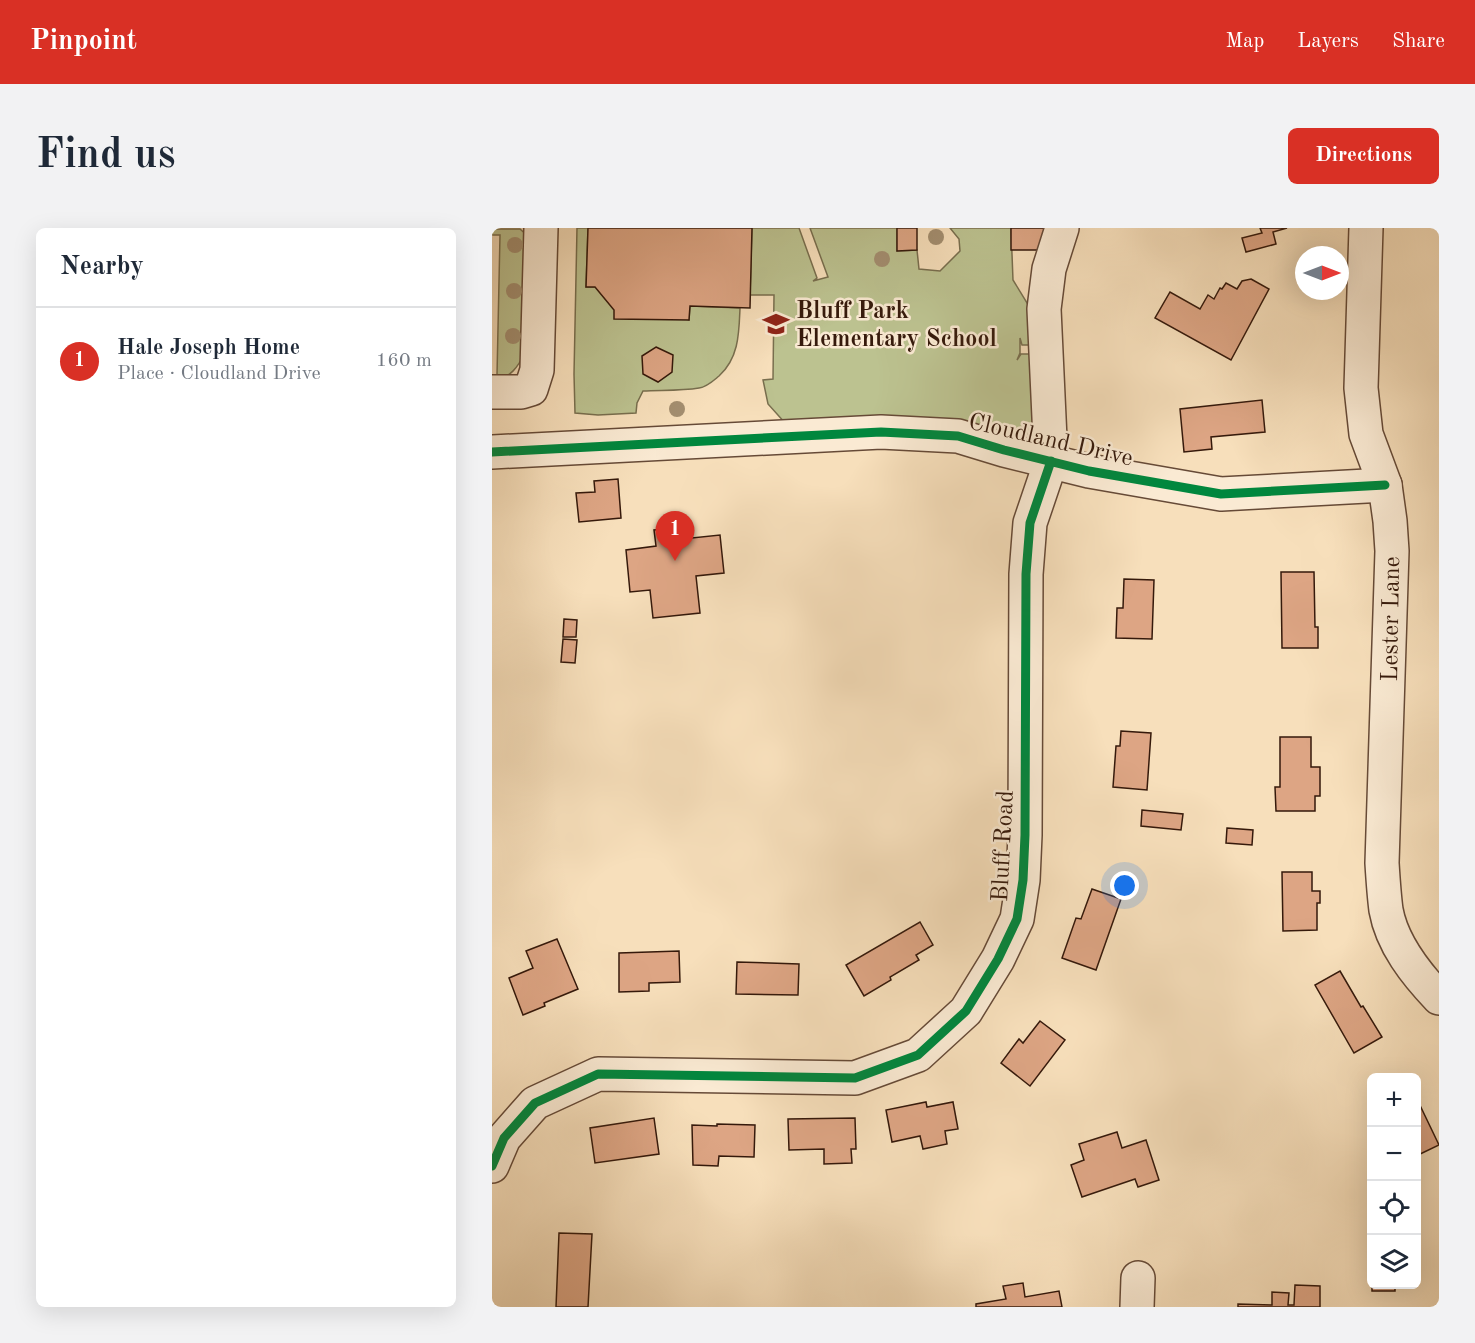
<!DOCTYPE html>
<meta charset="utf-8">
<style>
:root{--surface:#fff;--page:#f2f2f3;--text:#1f2937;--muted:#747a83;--line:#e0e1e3;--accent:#d93025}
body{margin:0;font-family:"Old Standard TT",serif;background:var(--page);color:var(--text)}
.controls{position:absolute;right:18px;bottom:18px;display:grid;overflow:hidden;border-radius:9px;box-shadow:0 6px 24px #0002}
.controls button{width:54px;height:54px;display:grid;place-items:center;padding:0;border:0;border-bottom:2px solid var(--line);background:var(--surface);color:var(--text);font:30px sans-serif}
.compass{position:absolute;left:803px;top:18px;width:54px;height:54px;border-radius:50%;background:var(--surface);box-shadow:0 6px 24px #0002;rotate:90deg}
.you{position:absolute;left:633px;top:658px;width:21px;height:21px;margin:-15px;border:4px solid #fff;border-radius:50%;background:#1a73e8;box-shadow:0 0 0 9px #1a73e833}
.badge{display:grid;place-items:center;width:39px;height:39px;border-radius:50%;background:var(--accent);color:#fff;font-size:20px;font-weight:700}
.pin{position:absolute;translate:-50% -50px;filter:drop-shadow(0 2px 3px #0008)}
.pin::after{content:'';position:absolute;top:32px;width:21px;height:18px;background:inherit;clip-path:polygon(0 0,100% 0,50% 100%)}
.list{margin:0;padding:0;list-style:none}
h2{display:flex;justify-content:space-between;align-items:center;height:78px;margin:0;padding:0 24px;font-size:26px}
h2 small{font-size:20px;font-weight:400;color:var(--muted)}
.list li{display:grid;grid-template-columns:39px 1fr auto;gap:18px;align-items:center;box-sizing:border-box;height:108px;padding:0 24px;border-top:2px solid var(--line)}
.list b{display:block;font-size:22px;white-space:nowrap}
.list p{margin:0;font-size:20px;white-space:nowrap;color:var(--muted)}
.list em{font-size:20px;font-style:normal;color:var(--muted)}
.icon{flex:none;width:33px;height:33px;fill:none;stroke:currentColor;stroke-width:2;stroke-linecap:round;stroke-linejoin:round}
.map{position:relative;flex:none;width:947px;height:1079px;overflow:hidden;border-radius:9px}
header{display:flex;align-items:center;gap:36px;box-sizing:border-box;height:84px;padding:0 30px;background:var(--accent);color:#fff}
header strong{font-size:28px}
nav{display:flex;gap:33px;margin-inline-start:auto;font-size:21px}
.intro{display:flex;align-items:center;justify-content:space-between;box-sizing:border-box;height:144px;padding:0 36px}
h1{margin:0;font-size:42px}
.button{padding:15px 27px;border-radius:9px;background:var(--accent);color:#fff;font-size:21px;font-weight:700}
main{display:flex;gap:36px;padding:0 36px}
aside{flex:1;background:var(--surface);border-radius:9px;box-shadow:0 6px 24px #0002}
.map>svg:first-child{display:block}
.green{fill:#bcc290;stroke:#786e4e;stroke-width:1.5}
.building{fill:#dda584;stroke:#35190b;stroke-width:1.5}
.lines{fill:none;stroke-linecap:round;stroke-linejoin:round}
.minor-casing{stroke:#664a37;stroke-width:36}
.minor{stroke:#faead3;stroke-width:33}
.cycleway-casing{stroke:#faead3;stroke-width:13}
.cycleway{stroke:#00873e;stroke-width:9}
.tree{fill:#a38e70}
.labels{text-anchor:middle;stroke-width:5;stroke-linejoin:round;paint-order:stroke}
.poi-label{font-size:24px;font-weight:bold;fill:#35190b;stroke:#faead3;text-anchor:start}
.street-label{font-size:24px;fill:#35190b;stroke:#faead3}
</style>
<header>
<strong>Pinpoint</strong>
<nav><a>Map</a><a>Layers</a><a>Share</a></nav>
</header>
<div class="intro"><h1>Find us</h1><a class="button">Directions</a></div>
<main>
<aside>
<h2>Nearby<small></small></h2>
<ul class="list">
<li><span class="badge">1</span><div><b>Hale Joseph Home</b><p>Place · Cloudland Drive</p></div><em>160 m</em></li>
</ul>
</aside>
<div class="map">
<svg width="947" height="1079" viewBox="0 0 947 1079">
<rect width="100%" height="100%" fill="#f7dfbb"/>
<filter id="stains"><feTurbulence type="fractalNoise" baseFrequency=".00333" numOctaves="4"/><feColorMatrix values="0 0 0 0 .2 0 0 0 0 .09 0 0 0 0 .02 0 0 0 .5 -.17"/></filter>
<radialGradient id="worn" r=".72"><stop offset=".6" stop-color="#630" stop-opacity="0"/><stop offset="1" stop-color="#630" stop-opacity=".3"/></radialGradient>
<g class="green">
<path d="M85,0H96L94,59H103L197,92L198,78L248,80C247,105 247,130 227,148C221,153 215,159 207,160C189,163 169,162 151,163L145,175L144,185L106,187L83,185L82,146Z"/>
<polygon points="260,0 307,0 325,50 321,53 336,49 318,0 405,0 405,23 425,22 427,41 448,43 468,23 467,11 458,0 519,0 521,52 543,88 544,117 530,117 528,110 528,125 525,132 529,126 546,126 544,197 533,209 294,196 276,176 271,152 281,151 282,67 258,67"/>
<path d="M0,1H28L38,10L34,123C26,139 19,150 0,153V147H5L8,7H0Z"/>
</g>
<g class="building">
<polygon points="96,0 260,0 258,80 198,78 197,92 122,91 122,82 103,59 94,59"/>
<polygon points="405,0 425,0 425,22 405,23"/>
<polygon points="519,0 555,0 554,22 519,22"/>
<polygon points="768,0 795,0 781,4 784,16 754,24 750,10 770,5"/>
<polygon points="759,51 777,61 739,132 663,90 678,64 708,81 716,67 722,71 728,60 730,61 734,55 745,61 750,53"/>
<polygon points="164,119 181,127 180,144 166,154 151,146 150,128"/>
<polygon points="770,172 773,204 719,209 720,221 692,224 688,181"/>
<polygon points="126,251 129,290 87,294 84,265 103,264 102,253"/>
<polygon points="198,299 200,310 228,307 232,345 204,348 208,385 161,390 158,362 138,364 134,322 164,318 162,302"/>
<polygon points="789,344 822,344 823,399 826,399 826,420 790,420"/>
<polygon points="632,351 662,352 660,411 624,410 625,380 631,380"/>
<polygon points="72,391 85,392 84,409 71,409"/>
<polygon points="71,411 85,412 83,435 69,434"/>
<polygon points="629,503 659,505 655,562 621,559 624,518 628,518"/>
<polygon points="788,509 819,509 819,539 828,539 828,568 823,568 823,583 784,583 783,559 788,559"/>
<polygon points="650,582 691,586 689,602 649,598"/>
<polygon points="735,600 761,602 760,617 734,615"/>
<polygon points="790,644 820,644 820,663 828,663 828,675 825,675 825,702 791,703"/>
<polygon points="600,661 629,671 604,742 570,730 584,690 589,691"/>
<polygon points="428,694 441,717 424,727 427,732 398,749 399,752 372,768 354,737"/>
<polygon points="65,711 86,761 52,775 53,778 31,787 17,750 41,740 34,723"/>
<polygon points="187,723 188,754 157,755 157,763 127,764 127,725"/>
<polygon points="245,734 307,736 306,767 244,766"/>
<polygon points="848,743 869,779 871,778 890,809 862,825 823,757"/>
<polygon points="548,793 573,812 538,858 509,835 527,811 531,815"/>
<polygon points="924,869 947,917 924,928"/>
<polygon points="434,874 435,879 461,874 466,901 453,903 455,916 431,921 428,908 400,914 394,882"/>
<polygon points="162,890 167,926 103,935 98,900"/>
<polygon points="363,890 364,921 359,921 360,935 332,936 332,921 297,922 296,891"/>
<polygon points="225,896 263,897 262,929 227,928 226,938 201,937 200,897 225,898"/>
<polygon points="625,904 630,920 654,912 667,952 646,959 643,951 590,969 579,937 592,932 587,916"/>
<polygon points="67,1005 100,1006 96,1079 64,1079"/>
<polygon points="531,1055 533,1069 567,1063 570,1079 484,1079 484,1076 514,1071 511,1058"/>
<rect x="880" y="1056" width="23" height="7"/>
<polygon points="803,1057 828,1058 828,1079 746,1079 746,1076 780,1077 780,1064 797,1065 796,1077 802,1077"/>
</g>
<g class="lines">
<g class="minor-casing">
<g id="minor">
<path d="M874,0L869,160L874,206L893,257L898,293L900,323L890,635C891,651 892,667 894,682C900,716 924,746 947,770"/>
<polyline points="0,164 29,164 39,161 45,142 49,0"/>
<polyline points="0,224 389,204 466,208 512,222 597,243 729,266 893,257"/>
<polyline points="0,938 12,910 43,875 106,846 363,850 426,827 474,783 506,731 525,691 531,652 533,607 534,346 538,295 559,233 552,81 557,41 570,0"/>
<polyline points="645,1079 646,1050"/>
</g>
</g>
<use href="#minor" class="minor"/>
<g class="cycleway-casing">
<g id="cycleway">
<polyline points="0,224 389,204 466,208 512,222 597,243 729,266 893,257"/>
<polyline points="0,938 12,910 43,875 106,846 363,850 426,827 474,783 506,731 525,691 531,652 533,607 534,346 538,295 559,233"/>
</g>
</g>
<use href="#cycleway" class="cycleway"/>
</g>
<g class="tree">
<circle cx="444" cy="9" r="8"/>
<circle cx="23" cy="17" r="8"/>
<circle cx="390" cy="31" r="8"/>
<circle cx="22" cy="63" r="8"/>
<circle cx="21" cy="108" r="8"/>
<circle cx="185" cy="181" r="8"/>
</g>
<defs>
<g id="school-bare" transform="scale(2.07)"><path d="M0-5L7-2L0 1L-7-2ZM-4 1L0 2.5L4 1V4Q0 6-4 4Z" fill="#8f2418" stroke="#faead3" stroke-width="2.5" paint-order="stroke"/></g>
</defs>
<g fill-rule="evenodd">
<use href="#school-bare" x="284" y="96"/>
</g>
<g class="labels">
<g class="poi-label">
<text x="304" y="90">Bluff Park<tspan x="304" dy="28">Elementary School</tspan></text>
</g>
<g class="street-label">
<text transform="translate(559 211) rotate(13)" y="8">Cloudland Drive</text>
<text transform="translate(898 391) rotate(-89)" y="8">Lester Lane</text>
<text transform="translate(510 618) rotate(-87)" y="8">Bluff Road</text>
</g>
</g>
<rect width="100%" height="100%" filter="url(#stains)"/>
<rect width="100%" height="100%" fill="url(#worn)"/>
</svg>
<div class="controls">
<button>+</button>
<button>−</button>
<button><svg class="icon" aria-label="locate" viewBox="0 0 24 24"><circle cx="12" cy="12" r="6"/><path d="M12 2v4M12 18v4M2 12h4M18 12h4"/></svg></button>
<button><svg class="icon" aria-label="layers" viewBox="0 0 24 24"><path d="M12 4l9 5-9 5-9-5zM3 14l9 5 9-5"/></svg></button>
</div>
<svg class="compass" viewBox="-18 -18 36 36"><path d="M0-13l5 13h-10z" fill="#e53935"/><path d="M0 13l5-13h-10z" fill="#747a83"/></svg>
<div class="you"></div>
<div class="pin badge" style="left:183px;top:333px">1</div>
</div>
</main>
